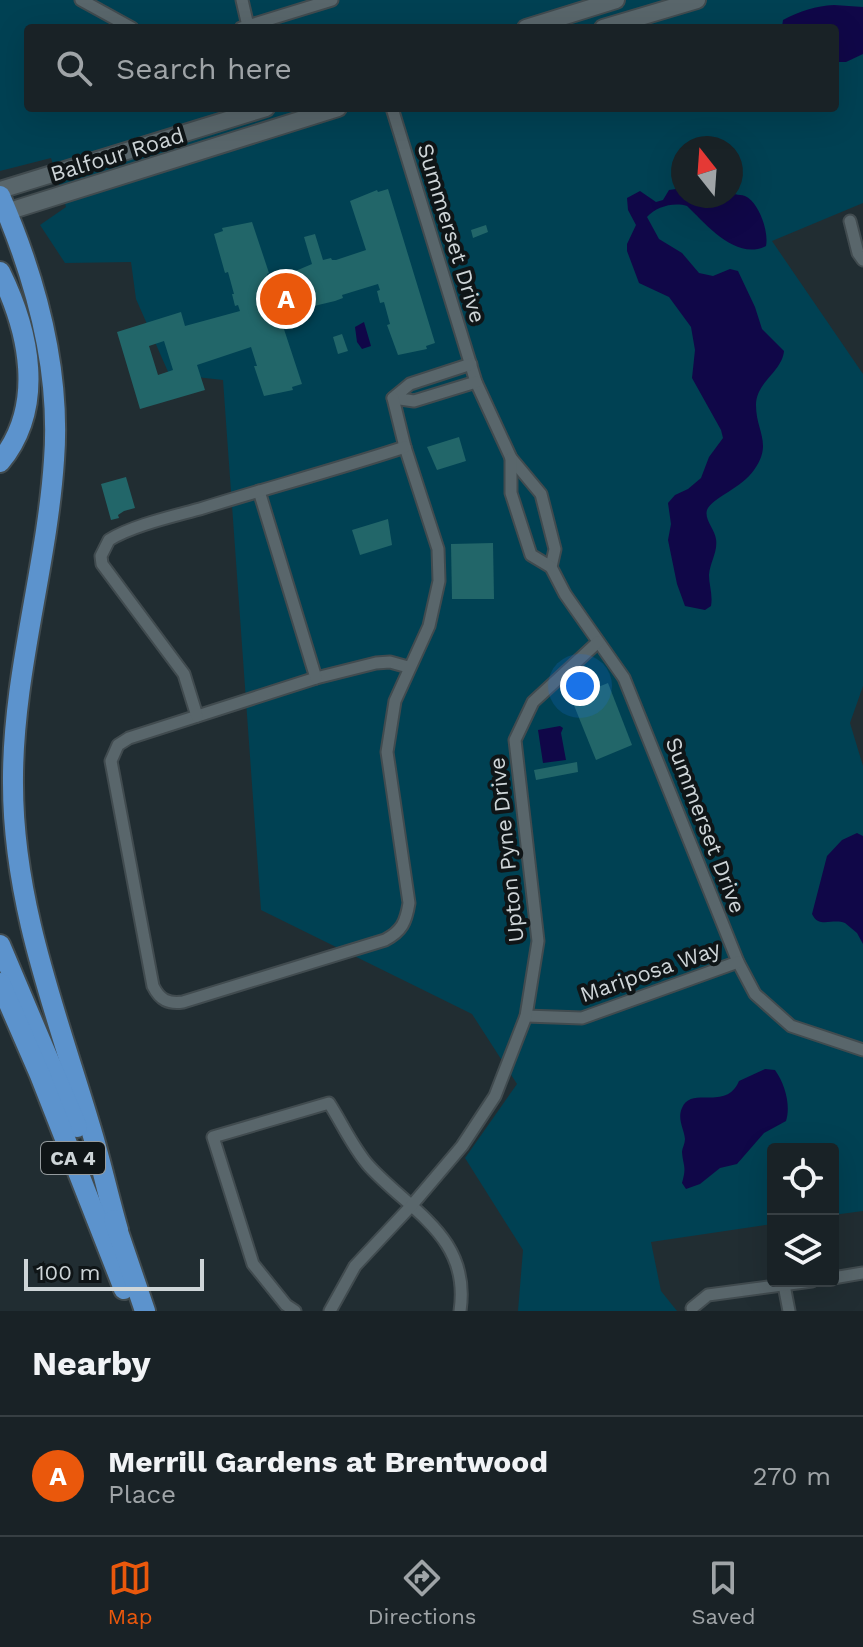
<!DOCTYPE html>
<style>
:root{--surface:#192226;--page:#262f32;--text:#f1f3f6;--muted:#9fa4a7;--line:#373f43;--accent:#ea580c}
body{margin:0;font-family:"Work Sans",sans-serif;background:var(--page);color:var(--text)}
.controls{position:absolute;right:24px;bottom:24px;display:grid;overflow:hidden;border-radius:8px;box-shadow:0 8px 32px #0002}
.controls button{width:72px;height:72px;display:grid;place-items:center;padding:0;border:0;border-bottom:2px solid var(--line);background:var(--surface);color:var(--text);font:40px sans-serif}
.compass{position:absolute;left:671px;top:136px;width:72px;height:72px;border-radius:50%;background:var(--surface);box-shadow:0 8px 32px #0002;rotate:343deg}
.scale{position:absolute;left:24px;bottom:20px;width:180px;box-sizing:border-box;padding-left:8px;border:4px solid #ced5d8;border-top:0;font-size:22px;line-height:28px;white-space:nowrap;color:#ced5d8;-webkit-text-stroke:6px #0f1517;paint-order:stroke}
.you{position:absolute;left:580px;top:686px;width:28px;height:28px;margin:-20px;border:6px solid #fff;border-radius:50%;background:#1a73e8;box-shadow:0 0 0 12px #1a73e833}
.badge{display:grid;place-items:center;width:52px;height:52px;border-radius:50%;background:var(--accent);color:#fff;font-size:26px;font-weight:700}
.pin{position:absolute;translate:-50% -50%;border:4px solid #fff;box-shadow:0 2px 8px #0006}
.list{margin:0;padding:0;list-style:none}
h2{display:flex;justify-content:space-between;align-items:center;height:104px;margin:0;padding:0 32px;font-size:34px}
h2 small{font-size:26px;font-weight:400;color:var(--muted)}
.list li{display:grid;grid-template-columns:52px 1fr auto;gap:24px;align-items:center;box-sizing:border-box;height:120px;padding:0 32px;border-top:2px solid var(--line)}
.list b{display:block;font-size:30px;white-space:nowrap}
.list p{margin:0;font-size:26px;white-space:nowrap;color:var(--muted)}
.list em{font-size:26px;font-style:normal;color:var(--muted)}
.icon{flex:none;width:44px;height:44px;fill:none;stroke:currentColor;stroke-width:2;stroke-linecap:round;stroke-linejoin:round}
.map{position:relative;flex:none;width:863px;height:1311px;overflow:hidden}
.search{position:absolute;background:var(--surface);box-shadow:0 8px 32px #0002;left:24px;right:24px;top:24px;height:88px;display:flex;align-items:center;gap:20px;box-sizing:border-box;padding:0 28px;border-radius:8px;color:var(--muted);font-size:30px}
.sheet{height:224px;background:var(--surface)}
nav{display:flex;justify-content:space-around;align-items:center;box-sizing:border-box;height:112px;border-top:2px solid var(--line);background:var(--surface);font-size:22px;color:var(--muted)}
nav a{display:grid;justify-items:center;gap:4px}
nav .on{color:var(--accent)}
.map>svg:first-child{display:block}
.green{fill:#004153;fill-rule:evenodd}
.water{fill:#100748}
.building{fill:#226669;fill-rule:evenodd}
.lines{fill:none;stroke-linecap:round;stroke-linejoin:round}
.street-casing{stroke:#414b4f;stroke-width:15}
.secondary-casing{stroke:#414b4f;stroke-width:20}
.highway-casing{stroke:#414b4f;stroke-width:24}
.street{stroke:#59666b;stroke-width:11}
.secondary{stroke:#59666b;stroke-width:16}
.highway{stroke:#5c93cd;stroke-width:20}
.labels{text-anchor:middle;stroke-width:8;stroke-linejoin:round;paint-order:stroke}
.shield{fill:#0f1517;stroke:#959b9e;stroke-width:2}
.shield-label{font-size:20px;font-weight:bold;fill:#ced5d8}
.street-label{font-size:22px;fill:#ced5d8;stroke:#0f1517}
</style>
<div class="map">
<svg width="863" height="1311" viewBox="0 0 863 1311">
<rect width="100%" height="100%" fill="#212d32"/>
<path class="green" d="M0,0H863V203L772,241L863,374V686L850,723L863,766V1211L833,1215V1149H773V1224L651,1242L661,1291L677,1311H518L523,1250L465,1158L517,1084L472,1014L261,910L223,380L169,374L136,299L131,262L65,263L40,225L66,207L51,158L0,171ZM28,28H835V108H28ZM683,148H731V196H683Z"/>
<g class="water">
<path d="M834,5L863,7V54L846,62H835V28L782,27L783,20C800,11 816,6 834,5Z"/>
<path d="M676,189H683V196H731V194C732,194 744,195 745,196C759,202 769,232 766,246C736,261 706,224 687,206C673,202 656,207 647,217L659,239L682,253L699,273L713,276L730,269L738,271L755,307L762,329L784,351C782,372 756,382 756,405C756,432 773,443 754,470C743,487 712,498 707,510C704,519 715,530 716,539C718,552 710,562 709,575C709,585 713,595 711,606L705,610L685,606L677,584L668,540L671,524L668,503L675,495L688,489L701,478L709,457L723,438L721,430L692,378L695,350L691,327L669,297L639,283L627,251V244L636,225L628,210L627,198L640,191L656,202L663,200L669,190Z"/>
<polygon points="364,322 371,346 362,349 357,342 355,327"/>
<polygon points="560,726 563,728 561,733 566,760 543,763 538,730"/>
<path d="M857,833L863,836V944L857,933L845,923C832,918 819,929 812,914L827,856L842,840Z"/>
<path d="M765,1069L775,1070C785,1084 791,1105 786,1121L764,1133L737,1164L720,1168L700,1184L686,1189L682,1183C687,1166 683,1166 682,1152C682,1148 685,1144 685,1139C684,1129 677,1119 682,1108C691,1085 726,1112 739,1081Z"/>
</g>
<g class="building">
<path d="M388,189L435,343L426,346L427,349L398,355L387,325L390,324L384,302L380,303L377,291L380,290L378,284L342,295L343,298L335,301L314,306L313,304L279,314L302,384L292,387L293,390L264,396L254,366H257L251,347L197,365L205,390L140,409L117,332L181,312L185,326L240,311L238,305L235,306L232,294H234L228,272L225,273L214,234L223,231L222,228L252,222L269,273L267,274L268,280L286,275L312,264L304,237L315,234L323,260L331,258L332,260H336L366,250L350,201L377,190L378,192ZM164,341L173,370L158,375L149,346Z"/>
<polygon points="486,225 488,232 473,238 471,230"/>
<polygon points="342,334 348,351 338,354 333,337"/>
<polygon points="459,437 466,461 437,470 427,447"/>
<polygon points="126,477 135,508 124,511 118,515 119,518 111,520 101,484"/>
<polygon points="388,519 392,545 360,555 352,530"/>
<polygon points="493,543 494,599 452,599 451,544"/>
<polygon points="608,683 632,745 596,760 571,698"/>
<polygon points="577,762 578,772 536,780 534,770"/>
</g>
<g class="lines">
<g class="street-casing">
<g id="street">
<polyline points="81,0 132,28"/>
<polyline points="242,0 248,26"/>
<polyline points="241,28 332,0"/>
<polyline points="392,108 476,382 511,458 541,494 555,549 551,567"/>
<polyline points="850,221 858,253 863,260"/>
<polyline points="471,364 410,384 393,398 414,401 476,382"/>
<path d="M393,398L405,447L438,549L439,581L429,626L395,701L387,752L409,903C406,922 402,931 385,940L183,1002C168,1004 160,1000 153,986L111,761L118,745L129,738L316,678L376,663L390,662L408,667"/>
<polyline points="511,458 511,493 531,555 551,567 565,594 624,678 738,962 755,994 791,1026 863,1050"/>
<polyline points="259,491 316,678"/>
<path d="M197,716L184,674L102,564L101,556L109,540C133,525 175,516 203,508C271,487 338,469 405,447"/>
<polyline points="526,1016 582,1018 738,962"/>
<polyline points="833,1278 863,1273"/>
<polyline points="784,1285 789,1311"/>
<polyline points="692,1308 708,1295 812,1281"/>
<path d="M295,1311L286,1305L253,1264L213,1137L329,1103C342,1123 353,1148 369,1166C411,1212 471,1237 460,1311"/>
<polyline points="330,1311 355,1266 412,1205 462,1146 495,1096 526,1016 538,941 515,740 533,702 598,642"/>
</g>
</g>
<g class="secondary-casing">
<g id="secondary">
<polyline points="526,28 616,0"/>
<polyline points="603,28 697,0"/>
<polyline points="0,190 266,108"/>
<polyline points="0,214 338,108"/>
</g>
</g>
<g class="highway-casing">
<g id="highway">
<path d="M0,196C36,279 61,369 54,460C47,567 12,676 13,784C13,907 59,1020 93,1136C102,1167 109,1199 118,1230"/>
<path d="M0,272C29,331 46,406 0,462"/>
<polyline points="0,945 77,1127"/>
<polyline points="0,983 40,1075 124,1289"/>
<polyline points="114,1220 145,1311"/>
</g>
</g>
<use href="#street" class="street"/>
<use href="#secondary" class="secondary"/>
<use href="#highway" class="highway"/>
</g>
<g class="labels">
<rect class="shield" x="41" y="1142" width="64" height="32" rx="6"/>
<g class="shield-label">
<text x="73" y="1165">CA 4</text>
</g>
<g class="street-label">
<text transform="translate(117 154) rotate(-17)" y="8">Balfour Road</text>
<text transform="translate(452 233) rotate(73)" y="8">Summerset Drive</text>
<text transform="translate(706 825) rotate(69)" y="8">Summerset Drive</text>
<text transform="translate(506 850) rotate(-96)" y="8">Upton Pyne Drive</text>
<text transform="translate(650 971) rotate(-19)" y="8">Mariposa Way</text>
</g>
</g>
</svg>
<div class="controls">
<button><svg class="icon" aria-label="locate" viewBox="0 0 24 24"><circle cx="12" cy="12" r="6"/><path d="M12 2v4M12 18v4M2 12h4M18 12h4"/></svg></button>
<button><svg class="icon" aria-label="layers" viewBox="0 0 24 24"><path d="M12 4l9 5-9 5-9-5zM3 14l9 5 9-5"/></svg></button>
</div>
<svg class="compass" viewBox="-18 -18 36 36"><path d="M0-13l5 13h-10z" fill="#e53935"/><path d="M0 13l5-13h-10z" fill="#9fa4a7"/></svg>
<div class="scale">100 m</div>
<div class="you"></div>
<div class="pin badge" style="left:286px;top:299px">A</div>
<div class="search"><svg class="icon" aria-label="search" viewBox="0 0 24 24"><circle cx="10" cy="10" r="6"/><path d="M15 15l6 6"/></svg>Search here</div>
</div>
<section class="sheet">
<h2>Nearby<small></small></h2>
<ul class="list">
<li><span class="badge">A</span><div><b>Merrill Gardens at Brentwood</b><p>Place</p></div><em>270 m</em></li>
</ul>
</section>
<nav>
<a class="on"><svg class="icon" aria-label="map" viewBox="0 0 24 24"><path d="M3 6l6-2 6 2 6-2v14l-6 2-6-2-6 2zM9 4v14M15 6v14"/></svg>Map</a>
<a><svg class="icon" aria-label="directions" viewBox="0 0 24 24"><path d="M12 3l9 9-9 9-9-9zM9 14v-3h6M13 9l2 2-2 2"/></svg>Directions</a>
<a><svg class="icon" aria-label="saved" viewBox="0 0 24 24"><path d="M7 4h10v16l-5-4-5 4z"/></svg>Saved</a>
</nav>
